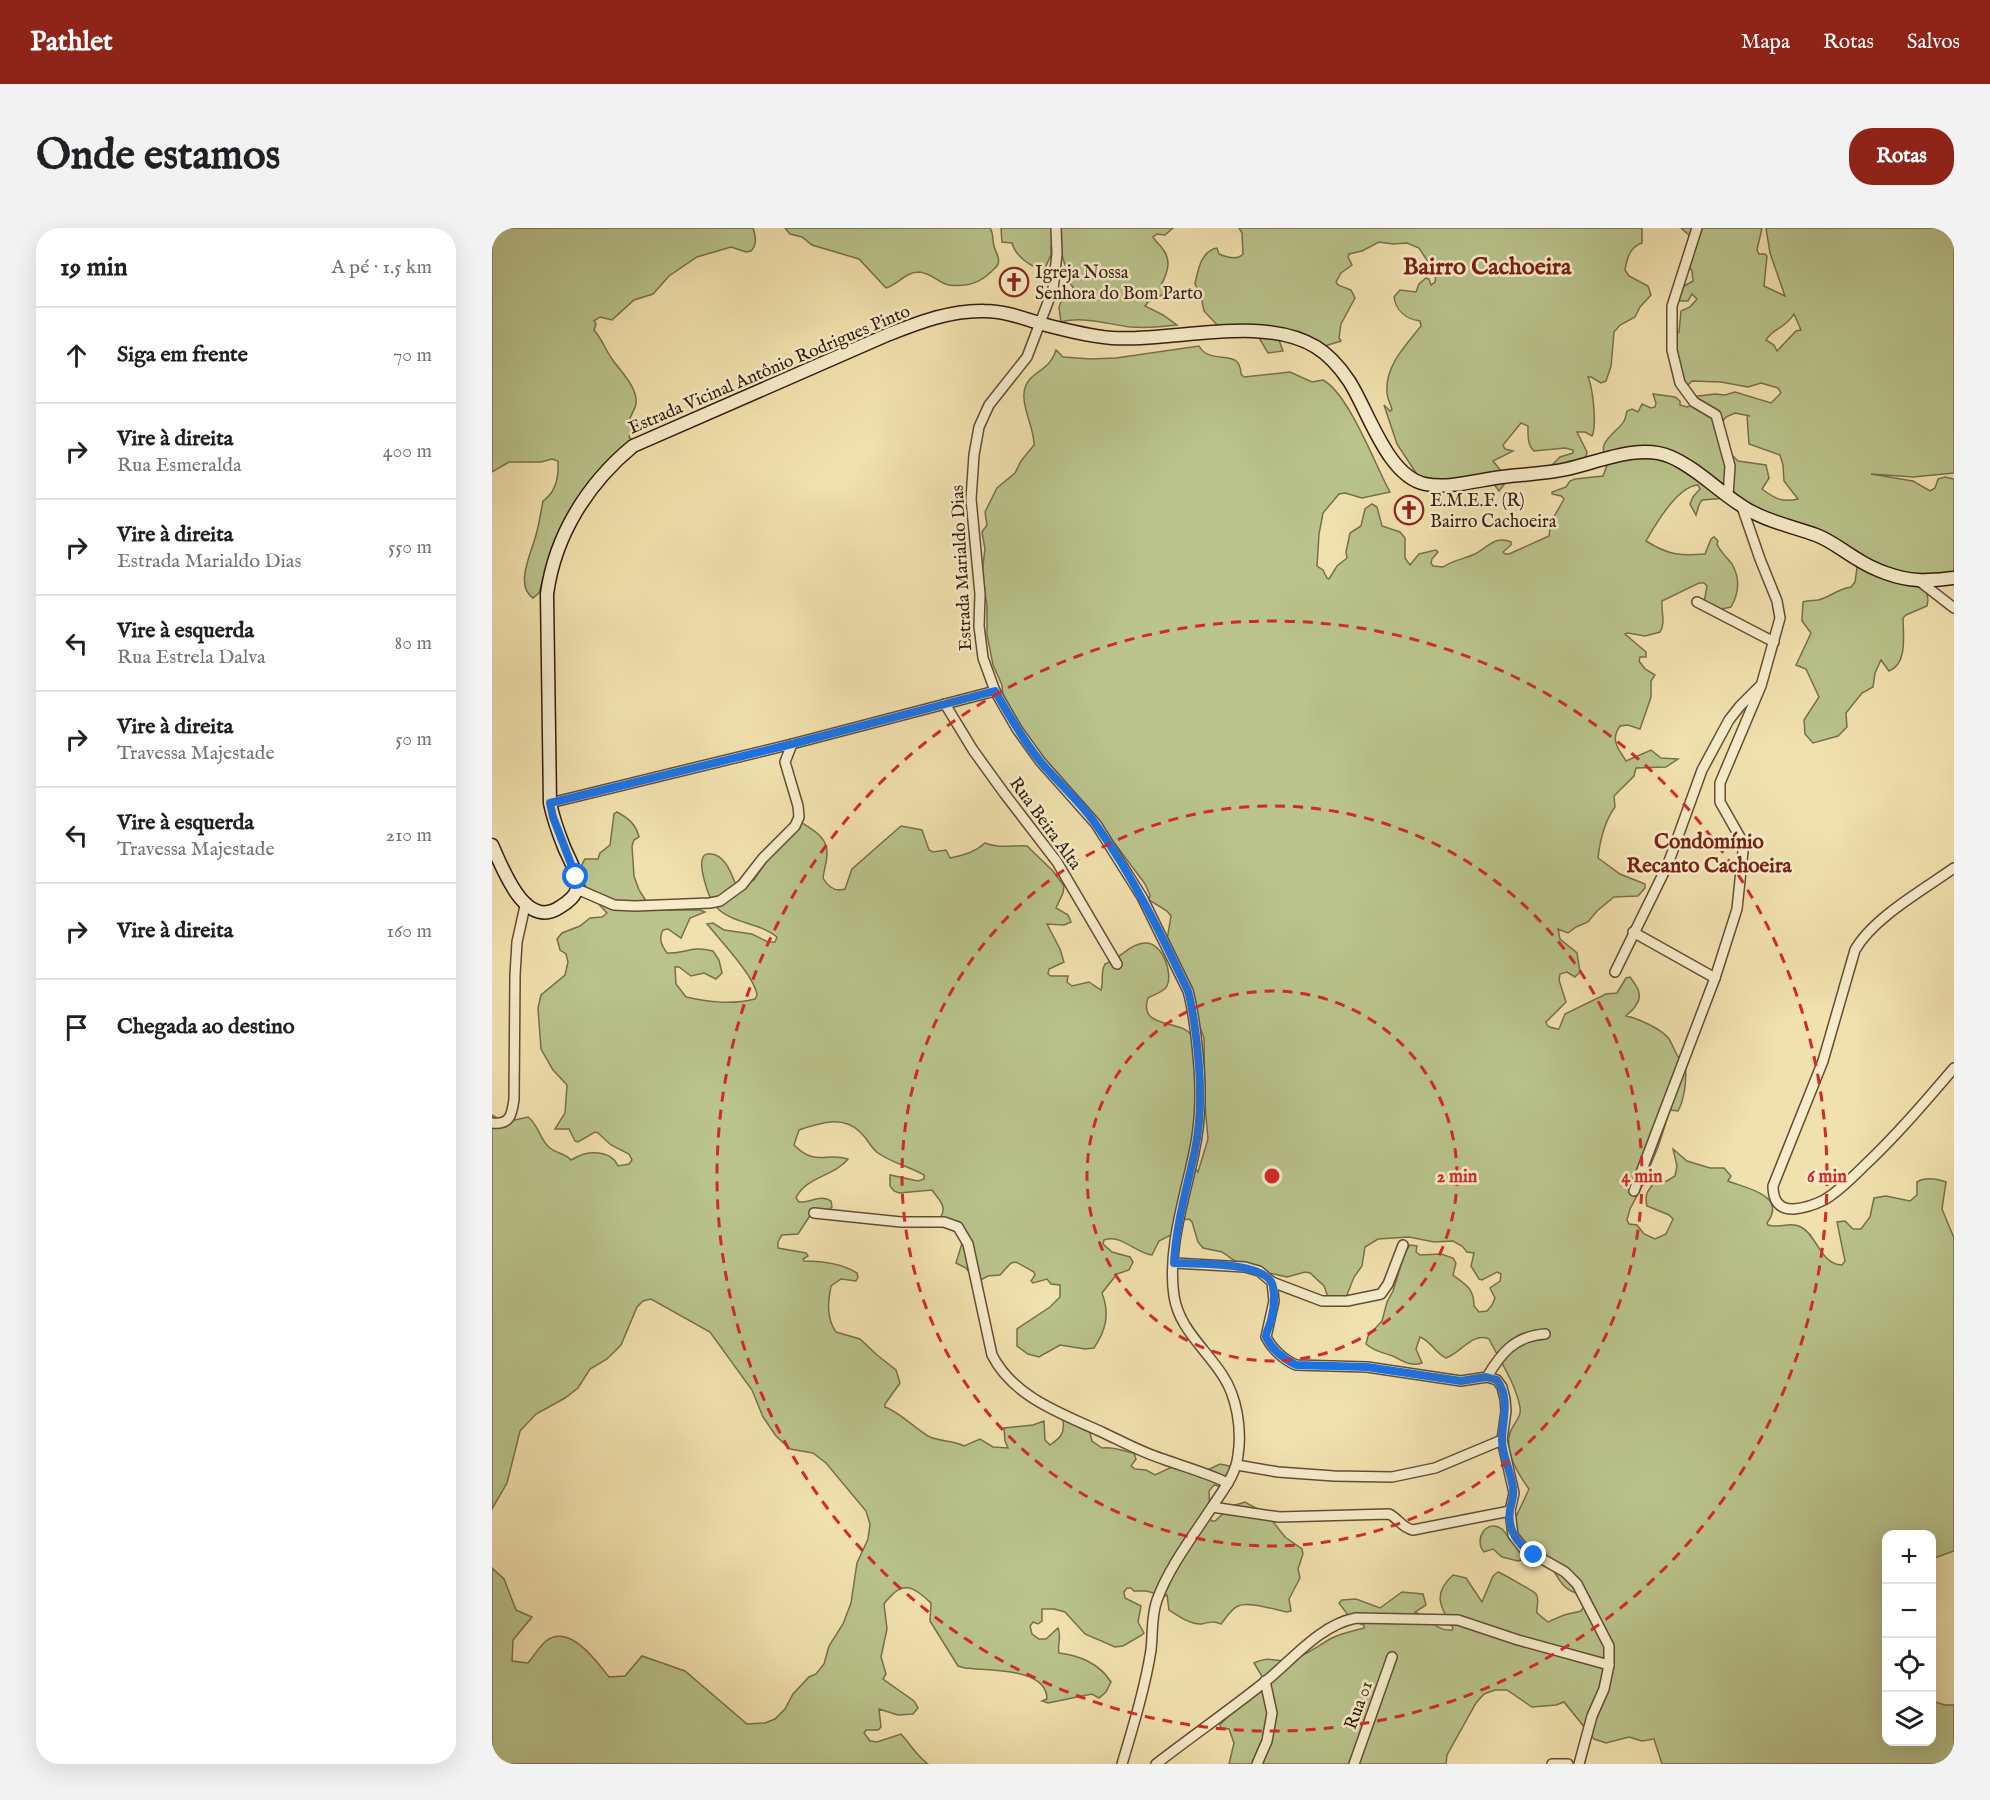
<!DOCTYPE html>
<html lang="pt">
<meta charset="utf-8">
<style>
:root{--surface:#fff;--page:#f2f2f2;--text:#202124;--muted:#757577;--line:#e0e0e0;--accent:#8f2418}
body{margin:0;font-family:"IM FELL English",serif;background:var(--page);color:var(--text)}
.controls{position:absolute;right:18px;bottom:18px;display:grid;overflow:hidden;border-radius:12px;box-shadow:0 6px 24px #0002}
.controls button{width:54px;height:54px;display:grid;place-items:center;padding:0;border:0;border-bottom:2px solid var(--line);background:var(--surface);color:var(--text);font:30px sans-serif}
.stop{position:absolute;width:18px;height:18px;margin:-14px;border:4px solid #1a73e8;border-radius:50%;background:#fff}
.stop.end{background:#1a73e8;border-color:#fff;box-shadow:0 2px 6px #0008}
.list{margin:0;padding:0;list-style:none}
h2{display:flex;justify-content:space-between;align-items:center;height:78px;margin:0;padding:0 24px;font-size:26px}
h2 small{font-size:20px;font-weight:400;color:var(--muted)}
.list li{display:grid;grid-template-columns:39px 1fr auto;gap:18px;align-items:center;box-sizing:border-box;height:96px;padding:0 24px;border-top:2px solid var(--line)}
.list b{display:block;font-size:22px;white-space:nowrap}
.list p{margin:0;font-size:20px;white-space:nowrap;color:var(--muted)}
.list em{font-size:20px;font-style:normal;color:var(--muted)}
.icon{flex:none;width:33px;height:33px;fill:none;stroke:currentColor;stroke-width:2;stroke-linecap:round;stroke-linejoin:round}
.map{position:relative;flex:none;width:1462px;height:1536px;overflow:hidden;border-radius:24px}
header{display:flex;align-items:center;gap:36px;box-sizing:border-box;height:84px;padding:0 30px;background:var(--accent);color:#fff}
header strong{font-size:28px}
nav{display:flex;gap:33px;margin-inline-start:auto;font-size:21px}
.intro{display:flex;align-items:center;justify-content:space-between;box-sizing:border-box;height:144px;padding:0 36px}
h1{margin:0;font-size:42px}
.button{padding:15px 27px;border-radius:24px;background:var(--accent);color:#fff;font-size:21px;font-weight:700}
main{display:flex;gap:36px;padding:0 36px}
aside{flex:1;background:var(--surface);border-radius:24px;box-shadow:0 6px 24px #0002}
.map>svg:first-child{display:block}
.green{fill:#b9c38b;stroke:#776f4c;stroke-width:1.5;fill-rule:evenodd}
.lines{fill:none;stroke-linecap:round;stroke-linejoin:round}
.street-casing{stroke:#644c36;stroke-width:12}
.secondary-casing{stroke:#351b0e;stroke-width:15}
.street{stroke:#f6ecca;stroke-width:9}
.secondary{stroke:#f6ecca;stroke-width:12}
.route{stroke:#1a73e8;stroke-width:8}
.ring{fill:none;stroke:#d62828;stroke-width:3;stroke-dasharray:10 8}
.labels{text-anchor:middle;stroke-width:5;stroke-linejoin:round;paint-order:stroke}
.poi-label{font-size:18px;fill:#351b0e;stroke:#f6ecca;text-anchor:start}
.street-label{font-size:18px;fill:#351b0e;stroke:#f6ecca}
.quarter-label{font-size:21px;font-weight:bold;fill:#7a1f14;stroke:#f6ecca}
.district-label{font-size:24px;font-weight:bold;fill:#7a1f14;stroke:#f6ecca}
.centre{fill:#d62828;stroke:#f6ecca;stroke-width:3}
.ring-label{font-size:18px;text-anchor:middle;font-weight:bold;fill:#d62828;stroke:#f6ecca;stroke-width:5;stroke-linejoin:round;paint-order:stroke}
</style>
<header>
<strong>Pathlet</strong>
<nav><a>Mapa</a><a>Rotas</a><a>Salvos</a></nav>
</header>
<div class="intro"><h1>Onde estamos</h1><a class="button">Rotas</a></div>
<main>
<aside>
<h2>19 min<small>A pé · 1.5 km</small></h2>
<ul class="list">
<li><svg class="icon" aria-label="ahead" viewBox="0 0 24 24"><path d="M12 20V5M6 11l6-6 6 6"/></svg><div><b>Siga em frente</b></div><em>70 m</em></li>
<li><svg class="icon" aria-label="right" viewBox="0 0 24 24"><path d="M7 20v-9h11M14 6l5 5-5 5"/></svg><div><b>Vire à direita</b><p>Rua Esmeralda</p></div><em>400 m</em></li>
<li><svg class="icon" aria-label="right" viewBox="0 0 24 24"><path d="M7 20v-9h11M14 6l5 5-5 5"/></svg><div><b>Vire à direita</b><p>Estrada Marialdo Dias</p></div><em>550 m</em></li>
<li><svg class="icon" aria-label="left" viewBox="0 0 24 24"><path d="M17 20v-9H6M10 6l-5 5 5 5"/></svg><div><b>Vire à esquerda</b><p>Rua Estrela Dalva</p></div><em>80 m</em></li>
<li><svg class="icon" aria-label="right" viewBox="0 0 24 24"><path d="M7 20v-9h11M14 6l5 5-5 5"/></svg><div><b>Vire à direita</b><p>Travessa Majestade</p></div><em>50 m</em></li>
<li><svg class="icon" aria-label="left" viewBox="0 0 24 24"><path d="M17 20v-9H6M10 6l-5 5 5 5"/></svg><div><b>Vire à esquerda</b><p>Travessa Majestade</p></div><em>210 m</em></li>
<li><svg class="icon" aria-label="right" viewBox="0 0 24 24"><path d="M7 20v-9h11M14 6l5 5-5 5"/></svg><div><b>Vire à direita</b></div><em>160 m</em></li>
<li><svg class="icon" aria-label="arrive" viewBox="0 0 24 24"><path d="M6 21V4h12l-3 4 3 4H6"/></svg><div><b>Chegada ao destino</b></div></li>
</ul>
</aside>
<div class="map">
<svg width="1462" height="1536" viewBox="0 0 1462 1536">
<rect width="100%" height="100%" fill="#f1e1ae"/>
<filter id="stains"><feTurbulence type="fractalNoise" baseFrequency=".00333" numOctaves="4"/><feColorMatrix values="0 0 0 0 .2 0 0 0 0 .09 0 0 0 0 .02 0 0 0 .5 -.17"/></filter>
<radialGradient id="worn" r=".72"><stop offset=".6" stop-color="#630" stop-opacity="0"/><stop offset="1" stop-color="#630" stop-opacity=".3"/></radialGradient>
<g class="green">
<path d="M0,0H261C264,8 265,17 259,23L254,24L239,19L205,29L177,48L161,66L142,72L120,92L108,89L102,93L104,96L102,102C110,111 113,121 120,131C128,143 146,159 144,176C143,180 140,186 138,190L142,196L137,209L140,212L109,242L70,300L58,325L47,365L41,370C22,358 40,323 44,307C47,296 49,284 51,273C64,264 67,248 66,233L60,231L49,234H17L0,244Z"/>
<path d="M293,0H498C502,6 500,11 502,18C503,23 509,31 506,36C505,39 502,41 500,43C487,56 474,59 457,57C446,55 440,45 427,44C413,44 407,56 394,60L367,31L320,17L310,9L298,6Z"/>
<path d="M509,0H681L673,7L665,6L661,9C664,14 667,16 670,20C680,32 676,44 669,57L674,65L656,74L653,78L671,87L685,97C670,99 654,100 638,99C616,96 591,88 569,94L567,79L569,74L585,65L578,55L581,43L573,37L568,21L559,18V27L553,40C540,42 523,27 520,15L510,14Z"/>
<path d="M747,0H1150V15C1138,19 1135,30 1133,42L1137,48L1156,58L1159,67L1148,79L1143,89L1128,97L1122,104L1119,138L1114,153L1109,155L1099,149H1096C1101,160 1105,198 1100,208L1093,204H1085L1095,224L1093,232L1059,238L1068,229L1081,225V222L1073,220L1042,223C1035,217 1036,206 1036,198L1029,195L1011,217L1013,221L1021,223L1001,233L1014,249V254L1007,263L999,252H949L926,248L905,216L892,177L898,183L900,182C899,176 895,171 895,164C893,138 914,117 929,98L928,93C914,91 904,83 902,69L908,62L924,64L927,56L934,50L937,51L939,57L943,54L944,46L927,20L915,15L901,16L887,14L870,23L857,26L856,29L860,37L849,45L844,54L846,57L859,62L863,70L849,96L847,110L849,113L823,121L802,116L796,112H787L791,123L776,125L766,108L728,100L712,83L709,68L703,56C706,42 709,23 725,20L727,26C734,29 745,33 751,26L750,5Z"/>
<path d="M1189,0H1270L1265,22L1267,26H1273L1275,28L1272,58L1293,68L1278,25L1274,0H1462V245L1421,249L1379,246L1421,253L1438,263L1443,260L1446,251L1453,249L1462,251V351L1434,359L1436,372L1435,378L1414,387L1411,390C1411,406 1416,436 1397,443L1389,432L1383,445L1381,459L1370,465L1354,485L1355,499L1346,508L1321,515L1313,506L1312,492L1327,469L1314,441L1304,437L1319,405L1310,393L1311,374C1317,372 1321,373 1326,372C1339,369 1345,361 1359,359L1363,354L1365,340L1359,328L1343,324L1325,310L1234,270L1210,272L1207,277L1204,287L1198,276L1201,269L1208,261L1206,257C1186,258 1163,297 1154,313C1176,327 1188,328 1213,326L1219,311L1222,309L1226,313L1225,316C1228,324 1235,329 1240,336C1248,350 1247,365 1239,379L1225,382L1212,375L1215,358L1212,355H1207L1170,373C1169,384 1174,395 1168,404L1153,408L1136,405L1133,406L1154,424V429H1148L1147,433L1153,441L1163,447L1159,453V469L1148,501L1136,497L1128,498C1118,512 1126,520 1134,533L1159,522L1169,530L1186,531L1174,539L1144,540L1142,548L1122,568L1123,579C1112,594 1108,612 1106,630L1128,646L1153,656V660L1146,668L1122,669L1105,683L1096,694L1084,699L1076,705L1066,701L1068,711L1085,725L1088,744L1083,749L1075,744L1068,746L1067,752L1074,774L1054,794C1055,800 1061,800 1067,801L1073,786L1114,766L1125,765L1134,750L1138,749C1144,757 1152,767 1144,777C1142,782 1137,784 1134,788C1145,790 1170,801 1177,811C1183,820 1183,829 1193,835C1195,850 1193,870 1186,883L1178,882L1166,919L1149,960L1138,981L1135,992L1137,996L1145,997L1152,1006L1163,1011L1174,1006L1181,991L1177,987L1155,978C1152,967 1156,962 1163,954L1175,953L1183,948L1185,938L1181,921L1195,933L1218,940H1232L1239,948L1236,953C1253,960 1296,967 1275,995L1276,997C1287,1001 1298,993 1309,999C1325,1007 1328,1036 1350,1037L1353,1033L1345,994L1353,993L1361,1001H1369L1378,989L1382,970L1394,968L1418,973L1425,967V954C1433,949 1445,951 1454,954L1450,981L1462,1010V1323L1440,1331V1306H1394V1514H1440V1473L1453,1477H1462V1536H1170L1162,1511L1150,1513L1137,1509L1114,1515L1102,1511L1072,1474L1064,1477L1040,1479L1015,1462H1003L992,1466L984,1475L955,1527L954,1536H737L742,1515L737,1501L729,1500L728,1497L771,1450L762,1435C777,1427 784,1435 799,1432C814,1428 827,1417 840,1410C850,1405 862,1403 872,1400V1397C859,1393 855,1386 847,1375L850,1372L864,1371L888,1380L910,1364L931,1366L934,1377L923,1384C937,1390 946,1404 960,1402L961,1400C948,1378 940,1366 961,1347L974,1350L990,1374L1001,1348L1006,1344C1009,1345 1043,1364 1044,1366C1048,1371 1044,1379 1045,1385L1056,1394L1072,1387L1089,1383L1098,1369L1096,1367C1071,1366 1067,1352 1056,1332L1042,1328L1026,1333L1010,1329L1001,1321L992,1324C981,1311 995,1290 1010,1301C1015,1305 1017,1313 1022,1316L1023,1291L1037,1261C1026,1246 1012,1224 1018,1205C1021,1195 1030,1190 1028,1179C1023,1154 1008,1133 997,1111C980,1104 969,1125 954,1130C943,1125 939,1113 928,1109L924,1121L930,1135C919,1139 911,1133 901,1128C890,1124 883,1124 874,1116L876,1108L890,1093L895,1074L901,1063L913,1024L918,1017L925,1018L924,1024L928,1027L949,1026L961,1030L964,1035L961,1047C974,1057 982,1060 982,1078L987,1084L995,1083L1000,1077L1003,1070L998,1060L1008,1053L1009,1046L1005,1044L990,1052L987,1051L979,1038L982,1025L975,1024L970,1018L961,1013L942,1014L917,1009L886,1011L873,1019L870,1038L862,1049L855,1067L850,1071L836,1069L832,1058L818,1045L813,1044L795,1049L767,1043L743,1033L730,1024L711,1020L706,1014L700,994L697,991L691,992L681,1006L667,1013L660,1027C643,1025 630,1006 612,1012L611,1016L620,1024L638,1029L641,1034L637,1042L625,1046L610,1065C618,1086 614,1102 602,1120L593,1121L568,1117L547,1129L536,1126L525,1118V1101L558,1079L568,1069V1057L559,1056L555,1051L541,1055L539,1053L543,1047L542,1044L524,1034L519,1035L508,1047L496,1048L485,1054L474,1040L464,1035L470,1015L469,1003L448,990C456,979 447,972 440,962L407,965L402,963L398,958V947L426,953L432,951V947C418,939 398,934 386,925C379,920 375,910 368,904C351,887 327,895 307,902L302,917C324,939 334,924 356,931C343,948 313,949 304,970L307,974C318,975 329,966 339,973L340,979L336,983L319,986L306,1006L290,1007L286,1014V1020L314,1025L316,1028L311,1031L312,1033C330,1033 349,1035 365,1045L366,1049L364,1053L349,1051L339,1058C336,1073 334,1090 344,1104L368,1111L385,1127L404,1142L408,1155L393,1176V1179C409,1185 421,1199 436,1208C447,1214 461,1212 472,1218L488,1211L501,1219L516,1220L513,1213L512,1200L541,1197L552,1193L553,1212L558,1217C568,1210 573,1206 571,1193L576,1191L597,1201L600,1213L610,1220C623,1218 629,1223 642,1225L644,1231L639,1238L643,1241L654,1242L663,1247L682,1238L709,1245L728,1236L737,1238L741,1247L740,1258L734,1260L722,1257L717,1263L718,1291L720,1293H723L740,1278L753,1274L775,1286L793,1309L810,1321L811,1326L806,1341L808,1350L797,1371L799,1383L795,1384C784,1382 756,1373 746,1378C739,1381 734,1390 729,1396C722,1393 718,1394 710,1396C699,1397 686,1388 677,1382L675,1367L673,1368L654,1363H642L639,1360H635L632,1364L633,1370L649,1378L646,1394L652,1405L650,1407L631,1418L623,1419L593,1406L573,1384L562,1381H550V1393L546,1396L541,1394L538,1398L540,1406L547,1411H554L566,1400C570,1408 565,1417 567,1425C587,1427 608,1436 619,1454L614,1464L607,1470L600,1466L556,1475L550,1473L555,1471C555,1439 496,1443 473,1440L466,1438L438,1393L439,1375C427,1364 416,1353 402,1365C398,1369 395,1371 392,1376L395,1401L389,1429L394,1446L391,1451L422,1473L426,1480L421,1486L406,1487L387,1481L389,1499L386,1502H374L372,1505L378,1513L385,1514L409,1506C418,1516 425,1528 436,1536H0V1340L12,1351L24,1382L40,1389L21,1412L20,1433L36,1435C42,1428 47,1419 54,1413C78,1395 105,1434 117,1449L133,1448L150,1428L193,1443L255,1496L273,1495L283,1491L293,1481L301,1466L317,1449L324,1446L332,1436L337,1418L351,1396L359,1375L365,1335L376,1311L378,1296L374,1283L334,1235L321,1225L298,1221L284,1208L271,1189L260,1162L218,1104L159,1071L151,1073L145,1079L129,1117L115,1131L98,1141L86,1160L73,1170L44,1186L28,1203L15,1255L0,1281V887L4,889L6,894L9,895L36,889C47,897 48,913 58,920C65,926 73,925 79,932C84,930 87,927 92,926C104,923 121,925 126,938L137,936L140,932L137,926L119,917L106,905L103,904L86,914L83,913L77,901H63L73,885L75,857L61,842L49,821L46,780L49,767L73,747L76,734L74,726L68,722L65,711L70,705L88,698L98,690L110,689L115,685C103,672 80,649 93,631H106L108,625L118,617L122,586L125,584C136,590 144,596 147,609L142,612L140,618L142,648L147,662L158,679L172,682H208L213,684L198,690L189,710L176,701L171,702C166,711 170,718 175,725C194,726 198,717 221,723L227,732L230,745L224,751L212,745L199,748L187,739H183L184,756L194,769C217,774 239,777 263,771L265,767C263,749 228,712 215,696L221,695L232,702L260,706L276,714H283L285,709C265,693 241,697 223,678C217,671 206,638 211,629C212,627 216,625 219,626C233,627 239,645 244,657L251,658L262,652L278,628L307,593C320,601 336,609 335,626C335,633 332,642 331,650C336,659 343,664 353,661L360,641L409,598L430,602L437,622L441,624L454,622L458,630C471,627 482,625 493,615C508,621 520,617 535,618L561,643L572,658L571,665L564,680L576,687L579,694L572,697L555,696L568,721L572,734L557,741L556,746L559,748H576L575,754L580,758L597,754L609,762C612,753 608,745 613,736C627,732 639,714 655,715C671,717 681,745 675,758C672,764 661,767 656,770C645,803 694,790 701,810C706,828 704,848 704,866C704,890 703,915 703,940L706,944L716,911L713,878L712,810L675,712L679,688L675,683L657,672L658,667L653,656L624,617L548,541L550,542L511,471L510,457L501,437L495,407V378L490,345L493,321L490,304L495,297L493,284L505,260L523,245L529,233L542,217C543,200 526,174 534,157C541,142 557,144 564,122L571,129L599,131L624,130L707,118C719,139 748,118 749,146L752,149L798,144L820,154L831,152C857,166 883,237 898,264L870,270L853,265L847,266L831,285L827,306L825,338L831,342L835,350L837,351L845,338L855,330L854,324L858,305L869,298L873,281L880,276L885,279L890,298L908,304L913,310V330L918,337L927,326L944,322L946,324L940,331L939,335L941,338L951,339C961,332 972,331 983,326C996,319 1004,307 1019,314V317L1011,324L1013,326H1017L1057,308L1059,294L1072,271L1069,268L1060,266V264L1074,259L1078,253L1083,251L1111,248L1117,232C1100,216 1126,204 1132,193C1134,190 1134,186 1135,183L1140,181L1146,184L1150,176L1159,180L1163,179L1164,175L1161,166L1183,169L1188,173V177L1195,179L1200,177L1199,169L1223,166L1233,167L1243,164L1279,175L1289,165L1286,160L1269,155L1256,159L1229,154L1200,153L1195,158L1192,156L1175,120L1179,111L1187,104L1189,83L1198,79L1205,71L1200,66L1196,73H1185L1187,61L1201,53L1200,43L1195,35L1198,8ZM1302,86L1309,102L1304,103L1285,123L1282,117L1274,112C1280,101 1294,100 1302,86ZM1243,185L1258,188H1255L1257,216L1288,227L1291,237L1292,253L1306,271C1290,275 1282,270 1270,261L1277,250L1274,237L1246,233L1230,217L1229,195L1234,189Z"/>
</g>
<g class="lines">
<g class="street-casing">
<g id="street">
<path d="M564,0L565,26L561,61L535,129L497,177L487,199L482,227L479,271L488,366L487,398L491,430L503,463L525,501L548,533L604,596L650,669L696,763C701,781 703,798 705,817C709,854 710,888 702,925C693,969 675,1022 682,1068C687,1101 714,1121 731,1148C745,1169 750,1202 746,1227C744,1247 731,1262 720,1279C701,1308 677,1339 665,1372C659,1389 661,1405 659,1422C653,1460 641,1499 630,1536"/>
<polyline points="1205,0 1180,78 1180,122 1188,155 1202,174 1224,187 1238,238 1236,268"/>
<polyline points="1426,352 1462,380"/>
<polyline points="1205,374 1282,414"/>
<polyline points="453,476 481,522 512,565 565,634 625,736"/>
<polyline points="58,575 300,516 503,463"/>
<path d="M1462,640C1431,662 1381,690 1363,722L1331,833L1281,958C1281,971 1286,982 1302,981C1313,980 1322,977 1332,972C1346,964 1360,950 1371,939C1404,908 1433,874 1462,840"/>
<polyline points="85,661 122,677 143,678 218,675 228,673 250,657 271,630 303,598 307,589 306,578 293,534 300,516"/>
<polyline points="1141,704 1223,750"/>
<polyline points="1123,744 1176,636 1210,542 1237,492 1248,478 1267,459"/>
<path d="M0,895C18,897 20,887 22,871L23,747L25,714L33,678"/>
<polyline points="1142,963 1223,750 1245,681 1251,623 1249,611 1228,574 1228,555 1269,458 1288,390 1285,373 1268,331 1250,279"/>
<path d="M322,985L409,994H452L466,999L476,1016L500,1127C522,1170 571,1186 612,1205C631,1214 651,1225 671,1231C693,1239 715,1245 736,1255"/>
<polyline points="682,1035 753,1039 767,1043 780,1054 830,1073 855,1073 889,1066 896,1056 911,1017"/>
<path d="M780,1054L782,1073L774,1109C780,1121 792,1132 804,1137L875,1139L969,1153L995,1149C1009,1125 1023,1108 1053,1106"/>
<polyline points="995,1149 1005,1152 1010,1159 1013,1171 1014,1183 1010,1212 1022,1265 1018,1283 1021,1307 1031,1320 1073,1344 1085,1356 1117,1418 1117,1437 1112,1461 1100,1488 1087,1536"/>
<polyline points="745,1237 786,1244 842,1248 900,1249 943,1240 1010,1212"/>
<path d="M720,1279L787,1289L897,1286C906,1290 910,1300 921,1302L1018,1283"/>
<path d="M664,1536C700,1508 738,1482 774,1453C801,1431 828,1397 864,1390L966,1392L1026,1412L1117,1437"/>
<polyline points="765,1536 775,1513 780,1485 773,1453"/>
<polyline points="862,1536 900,1429"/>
<polyline points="1060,1536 1076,1536"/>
</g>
</g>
<g class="secondary-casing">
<path id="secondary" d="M0,617C11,641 33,703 68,679C75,675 85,667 85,659C86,645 77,631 72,619C66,604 61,590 58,575L55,366C63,307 96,255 141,218L395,107C426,95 458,82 492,83C512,83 531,90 550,96C573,102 596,108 620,110C682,114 769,86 824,119C837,127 849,141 857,153C876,182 895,248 933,256C957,261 986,252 1010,249C1031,246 1053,246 1075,241C1107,234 1147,215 1179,229C1204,240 1224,261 1247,276C1269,292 1299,298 1324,307C1340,313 1351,323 1365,331C1382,342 1406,351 1426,352C1438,353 1451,351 1462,350"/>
</g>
<use href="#street" class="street"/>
<use href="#secondary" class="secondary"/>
</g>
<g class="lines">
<path class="route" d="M84,649L61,589L58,575L300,516L503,463C517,487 530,511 548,533C566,555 589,574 605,598C642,650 669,706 696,763C701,781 703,799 705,817C709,854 710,886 703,922C695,960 684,996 682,1035C703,1036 777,1033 781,1059C783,1069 782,1081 779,1092C778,1098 774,1103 774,1109C780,1122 792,1131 804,1137L875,1139L969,1153L994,1149L1005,1152C1018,1170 1011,1189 1010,1210C1009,1224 1018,1241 1020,1255C1023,1265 1020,1272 1018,1282C1015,1302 1026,1317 1042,1327"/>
</g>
<g class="ring">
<circle cx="780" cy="948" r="185"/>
<circle cx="780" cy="948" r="370"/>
<circle cx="780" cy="948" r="555"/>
</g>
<defs>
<g id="church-ring" transform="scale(1.5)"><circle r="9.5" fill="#f6ecca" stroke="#8f2418" stroke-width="1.5"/><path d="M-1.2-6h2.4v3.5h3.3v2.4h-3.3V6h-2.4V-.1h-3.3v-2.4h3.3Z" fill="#8f2418"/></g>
</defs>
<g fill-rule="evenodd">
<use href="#church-ring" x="522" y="54"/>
<use href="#church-ring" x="917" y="282"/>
</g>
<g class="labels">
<g class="poi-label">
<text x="543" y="50">Igreja Nossa<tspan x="543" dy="21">Senhora do Bom Parto</tspan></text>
<text x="938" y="278">E.M.E.F. (R)<tspan x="938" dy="21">Bairro Cachoeira</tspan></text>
</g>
<g class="street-label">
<text transform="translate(277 141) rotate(-23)" y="6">Estrada Vicinal Antônio Rodrigues Pinto</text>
<text transform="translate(469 340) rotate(-93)" y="6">Estrada Marialdo Dias</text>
<text transform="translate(554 595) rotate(54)" y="6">Rua Beira Alta</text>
<text transform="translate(866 1477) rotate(-70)" y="6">Rua 01</text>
</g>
<g class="quarter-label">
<text x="1217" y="620">Condomínio<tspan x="1217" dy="24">Recanto Cachoeira</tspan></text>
</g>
<g class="district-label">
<text x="995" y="46">Bairro Cachoeira</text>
</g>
</g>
<circle cx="780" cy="948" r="9" class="centre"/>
<g class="ring-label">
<text x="965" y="954">2 min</text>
<text x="1150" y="954">4 min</text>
<text x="1335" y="954">6 min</text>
</g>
<rect width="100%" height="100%" filter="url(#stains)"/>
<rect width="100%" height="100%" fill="url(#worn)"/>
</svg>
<div class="controls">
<button>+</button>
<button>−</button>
<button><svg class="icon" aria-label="locate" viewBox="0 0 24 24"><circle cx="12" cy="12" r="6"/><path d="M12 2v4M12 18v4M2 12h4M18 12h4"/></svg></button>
<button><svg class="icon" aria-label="layers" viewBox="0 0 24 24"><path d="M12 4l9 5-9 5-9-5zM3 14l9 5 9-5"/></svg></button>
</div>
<div class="stop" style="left:84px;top:649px"></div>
<div class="stop end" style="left:1042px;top:1327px"></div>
</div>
</main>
